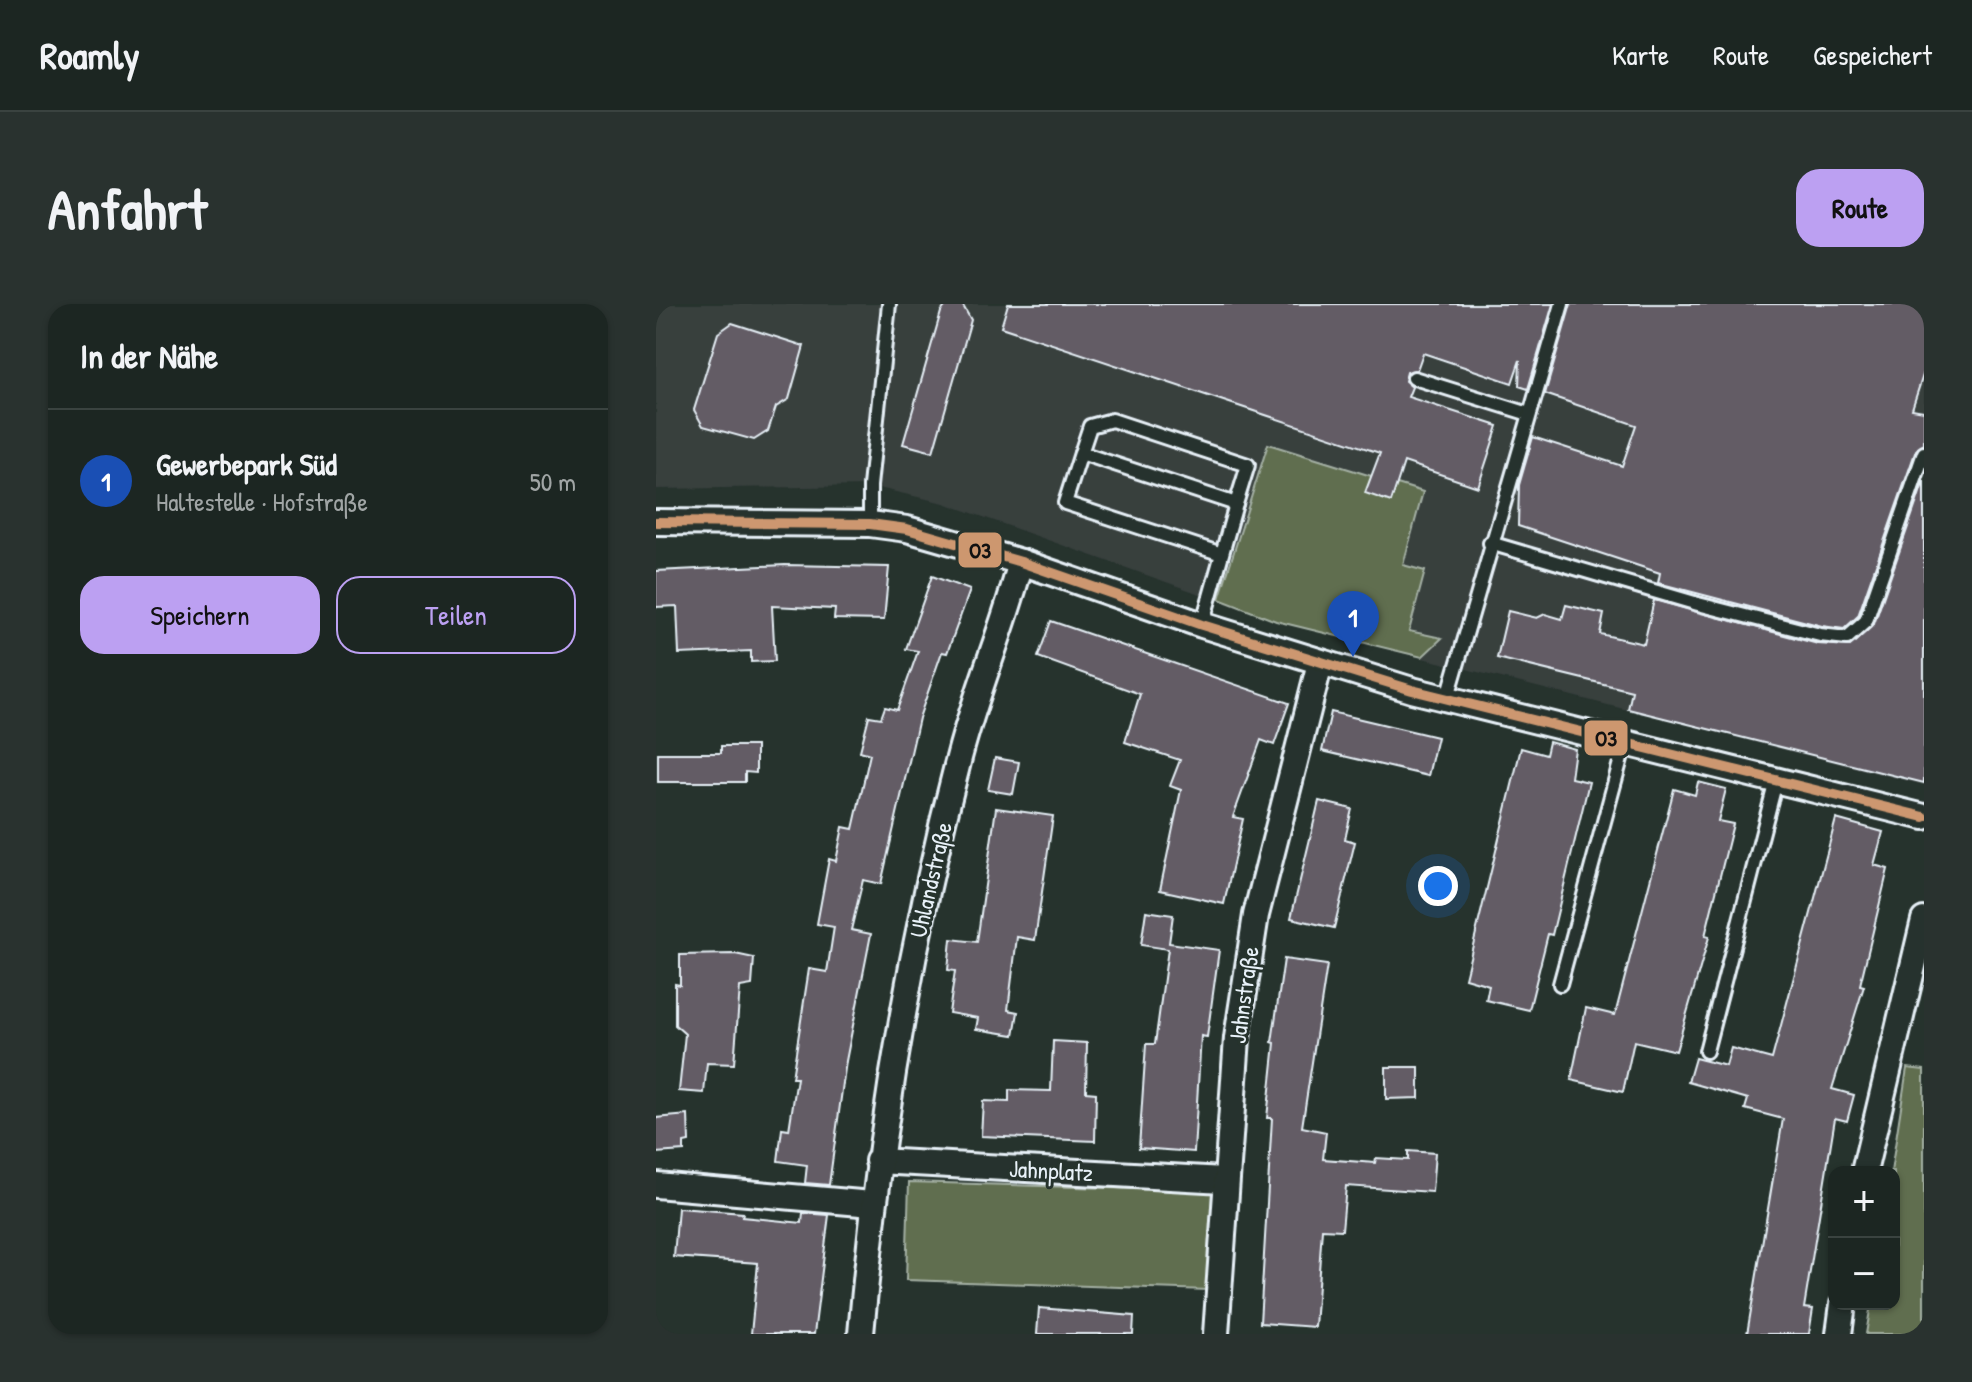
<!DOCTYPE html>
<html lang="de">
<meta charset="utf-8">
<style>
:root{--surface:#1c2622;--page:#29322f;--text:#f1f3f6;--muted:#a0a5a5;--line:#3a4340;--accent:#bca0f2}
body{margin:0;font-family:"Patrick Hand",sans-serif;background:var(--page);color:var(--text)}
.controls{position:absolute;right:24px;bottom:24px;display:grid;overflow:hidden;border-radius:16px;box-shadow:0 2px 6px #0004}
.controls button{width:72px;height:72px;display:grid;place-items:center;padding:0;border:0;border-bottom:2px solid var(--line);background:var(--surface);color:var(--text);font:40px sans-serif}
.you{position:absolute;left:782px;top:582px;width:28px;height:28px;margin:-20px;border:6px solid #fff;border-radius:50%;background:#1a73e8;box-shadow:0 0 0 12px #1a73e833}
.badge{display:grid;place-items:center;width:52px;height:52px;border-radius:50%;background:var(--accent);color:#fff;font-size:26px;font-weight:700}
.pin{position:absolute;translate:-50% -66px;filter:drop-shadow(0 2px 4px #0008)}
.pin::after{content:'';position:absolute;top:42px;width:28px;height:24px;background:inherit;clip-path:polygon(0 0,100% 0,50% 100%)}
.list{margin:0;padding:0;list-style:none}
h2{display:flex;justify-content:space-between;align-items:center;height:104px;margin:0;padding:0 32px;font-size:34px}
h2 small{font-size:26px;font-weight:400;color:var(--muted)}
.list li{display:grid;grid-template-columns:52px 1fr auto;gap:24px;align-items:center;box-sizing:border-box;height:144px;padding:0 32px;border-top:2px solid var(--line)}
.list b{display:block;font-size:30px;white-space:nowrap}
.list p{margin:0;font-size:26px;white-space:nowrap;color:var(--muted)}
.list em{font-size:26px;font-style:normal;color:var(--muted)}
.actions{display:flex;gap:16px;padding:24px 32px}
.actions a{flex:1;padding:18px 0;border:2px solid var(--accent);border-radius:24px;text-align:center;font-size:28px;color:var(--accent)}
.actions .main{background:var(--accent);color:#111}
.map{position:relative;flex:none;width:1268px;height:1030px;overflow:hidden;border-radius:24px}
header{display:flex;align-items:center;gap:48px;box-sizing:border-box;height:112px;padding:0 40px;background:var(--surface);border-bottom:2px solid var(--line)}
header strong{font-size:38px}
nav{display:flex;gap:44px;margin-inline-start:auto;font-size:28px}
.intro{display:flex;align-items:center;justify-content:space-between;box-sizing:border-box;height:192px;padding:0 48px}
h1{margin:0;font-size:56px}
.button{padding:20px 36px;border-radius:24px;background:var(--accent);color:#111;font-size:28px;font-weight:700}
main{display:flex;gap:48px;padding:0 48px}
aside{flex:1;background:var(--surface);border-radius:24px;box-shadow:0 2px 6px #0004}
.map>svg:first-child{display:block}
.built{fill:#383f3e}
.green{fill:#616e4f;stroke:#a4b0a4;stroke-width:2}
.building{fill:#635c65;stroke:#e8f1f8;stroke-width:2}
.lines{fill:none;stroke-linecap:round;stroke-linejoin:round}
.service-casing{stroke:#e8f1f8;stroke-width:18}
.minor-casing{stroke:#e8f1f8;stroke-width:30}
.service{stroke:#26332d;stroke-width:12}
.minor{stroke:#26332d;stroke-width:24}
.bus-1-casing{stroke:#26332d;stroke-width:16}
.bus-1{stroke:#cd976f;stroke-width:10}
.labels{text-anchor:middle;stroke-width:6;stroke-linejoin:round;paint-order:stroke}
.street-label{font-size:24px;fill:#e8f1f8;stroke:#26332d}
.line-badge{stroke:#26332d;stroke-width:3}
.pale-badge-label{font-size:22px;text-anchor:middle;font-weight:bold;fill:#111}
</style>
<header>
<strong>Roamly</strong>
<nav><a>Karte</a><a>Route</a><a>Gespeichert</a></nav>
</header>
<div class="intro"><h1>Anfahrt</h1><a class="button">Route</a></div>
<main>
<aside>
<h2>In der Nähe<small></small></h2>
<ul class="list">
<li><span class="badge" style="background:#1a4fb4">1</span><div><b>Gewerbepark Süd</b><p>Haltestelle · Hofstraße</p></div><em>50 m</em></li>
</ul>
<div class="actions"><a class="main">Speichern</a><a>Teilen</a></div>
</aside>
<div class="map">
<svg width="1268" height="1030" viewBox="0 0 1268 1030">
<rect width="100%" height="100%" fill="#26332d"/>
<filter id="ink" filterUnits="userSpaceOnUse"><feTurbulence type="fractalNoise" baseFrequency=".0125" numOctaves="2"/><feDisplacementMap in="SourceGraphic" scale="16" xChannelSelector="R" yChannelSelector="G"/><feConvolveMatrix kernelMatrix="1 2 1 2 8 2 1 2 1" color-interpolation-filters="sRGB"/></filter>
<g filter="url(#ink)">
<polygon class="built" points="0,0 1268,0 1268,481 620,317 288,199 214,182 0,185"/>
<g class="green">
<polygon points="612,140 767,188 747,261 769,267 753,327 786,334 766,353 620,317 563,295"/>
<polygon points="1251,764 1268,766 1268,1030 1210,1030 1215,1000 1238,1000 1238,868 1235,868"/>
<polygon points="253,878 556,887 553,986 250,976"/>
</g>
<g class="building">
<polygon points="291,0 306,0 315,16 277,148 247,140 285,8"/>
<polygon points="352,0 897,0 872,85 863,82 864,56 856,79 767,49 761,66 751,68 749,77 756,83 752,93 842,122 822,183 748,158 735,198 709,189 724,149 345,23"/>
<polygon points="915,0 1268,0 1268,68 1256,105 1268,107 1268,140 1260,146 1202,312 1188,325 1166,322 1002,279 1004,269 862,222 863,181 877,133 966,162 980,121 889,90"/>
<polygon points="76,19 148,42 133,95 120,103 112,127 98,136 47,122 38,106 62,29"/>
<polygon points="1268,177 1268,479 972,405 976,387 841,354 852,307 881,314 889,310 906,315 910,301 948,310 944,330 988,340 998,296 1162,340 1194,342 1218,320"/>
<polygon points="129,261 233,263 228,316 178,315 179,305 116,302 119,357 95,358 95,347 23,350 21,302 0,303 0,267"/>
<polygon points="276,272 314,286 291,349 286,348 263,414 225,580 207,576 195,626 215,630 190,757 173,881 149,879 151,861 122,857 126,825 133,826 141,774 136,774 153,665 171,668 178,623 161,620 173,555 180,557 187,523 197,525 214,450 204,447 213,412 225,414 229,403 241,406 262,347 250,345"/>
<polygon points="395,317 633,399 618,441 605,436 577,513 587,515 568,600 504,586 525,486 514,482 524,456 469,438 484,390 382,353"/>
<polygon points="675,408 781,433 772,472 666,447"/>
<polygon points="893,438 919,445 915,474 933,478 896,631 892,630 873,706 830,696 833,681 809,674 865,444 890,451"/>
<polygon points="65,442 100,442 100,469 89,468 89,478 2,478 2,449 65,449"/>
<polygon points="339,454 363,458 357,490 332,486"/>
<polygon points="1042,478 1070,485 1062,517 1077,520 1049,632 1053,633 1020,747 978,737 967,788 915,776 930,704 959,711 1018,485 1039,491"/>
<polygon points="663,497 696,505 689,535 699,538 678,624 635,614"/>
<polygon points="340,504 397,512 379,636 361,633 352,706 362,708 358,731 320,725 322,714 293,709 299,667 292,666 295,635 321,638"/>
<polygon points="1180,515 1227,528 1218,561 1232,565 1204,681 1208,682 1176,785 1198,791 1191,817 1179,814 1148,1004 1157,1005 1153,1030 1091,1030 1127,815 1089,805 1092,795 1032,778 1039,754 1070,762 1075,744 1116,755"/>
<polygon points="490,607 517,611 513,639 563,646 551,733 545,732 538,848 483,844 490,740 499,740 512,645 485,641"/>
<polygon points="79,650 98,654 96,681 84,683 78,760 51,759 48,789 23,787 29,730 19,721 19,680 24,681 24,651"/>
<polygon points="628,655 671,661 646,823 670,828 667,855 719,859 720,854 752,856 752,847 779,849 776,888 690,882 686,926 666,925 659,1023 604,1019 616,814 611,814 619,739 616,738"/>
<polygon points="397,737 431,739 430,788 440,789 439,837 325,832 327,797 353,798 353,786 395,787"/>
<polygon points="730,763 763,763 763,794 730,795"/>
<polygon points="32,811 33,838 28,839 28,847 0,849 0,814"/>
<polygon points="22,904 87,909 86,913 146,919 147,909 173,911 158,1030 95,1030 102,959 18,953"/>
<polygon points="383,1004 478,1012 477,1030 381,1030"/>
</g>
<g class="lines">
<g class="service-casing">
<g id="service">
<polyline points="758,74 873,110"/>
<polyline points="425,149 434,122 456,116 592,161 580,200"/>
<polyline points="214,220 214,182 233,0"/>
<polyline points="834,239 1042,300 1164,331 1191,334 1210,317 1268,149"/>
<polyline points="546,321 580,200 425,149 409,199 566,250"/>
<polyline points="791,396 906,0"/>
<polyline points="904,680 969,440"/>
<polyline points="1050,747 1120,477"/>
</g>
</g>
<g class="minor-casing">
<g id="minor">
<polyline points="0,218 214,220 251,225 365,258 546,321 756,386 1268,513"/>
<polyline points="222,857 568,876"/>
<polyline points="1208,868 1268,616"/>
<polyline points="0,881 216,900"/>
<path d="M205,1030C222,834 254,640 304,450C321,385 348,323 365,258"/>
<polyline points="560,1030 581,734 600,611 664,359"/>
<polyline points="1183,1030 1187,1000"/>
</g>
</g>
<use href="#service" class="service"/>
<use href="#minor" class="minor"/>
<g class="bus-1-casing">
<polyline id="bus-1" points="0,218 214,220 251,225 365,258 546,321 756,386 1268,513"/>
</g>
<use href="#bus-1" class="bus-1"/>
</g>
</g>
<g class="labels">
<g class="street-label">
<text transform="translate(275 576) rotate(-77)" y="8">Uhlandstraße</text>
<text transform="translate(588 691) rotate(-82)" y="8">Jahnstraße</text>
<text transform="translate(395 867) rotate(3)" y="8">Jahnplatz</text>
</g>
</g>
<g class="line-badge">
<rect x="301" y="227" width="46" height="38" rx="8" fill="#cd976f"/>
<rect x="927" y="415" width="46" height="38" rx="8" fill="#cd976f"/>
</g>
<g class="pale-badge-label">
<text x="324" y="254">O3</text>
<text x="950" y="442">O3</text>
</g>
</svg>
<div class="controls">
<button>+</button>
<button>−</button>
</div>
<div class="you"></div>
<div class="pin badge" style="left:697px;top:353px;background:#1a4fb4">1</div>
</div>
</main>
